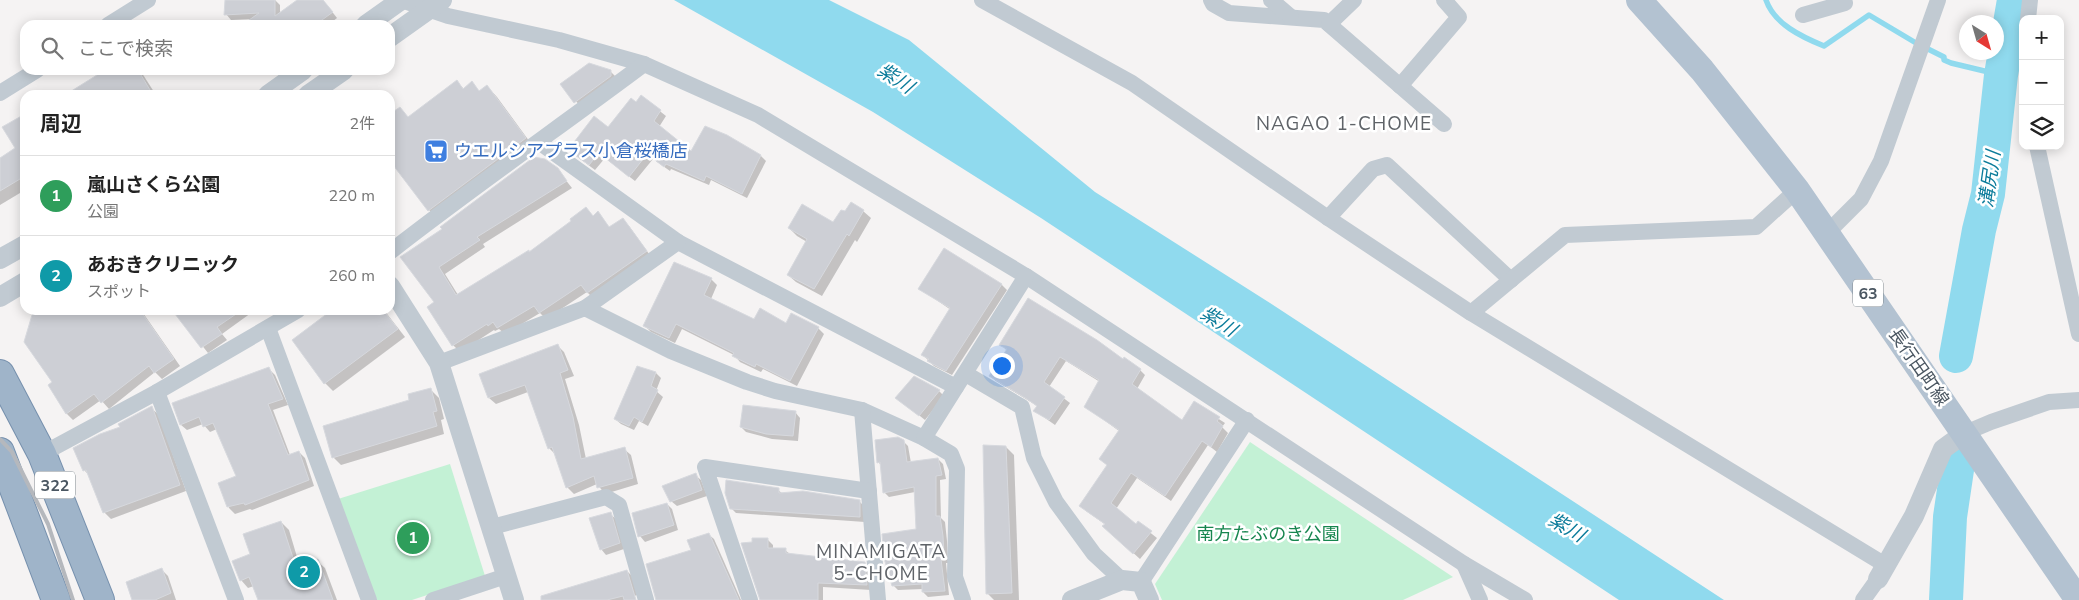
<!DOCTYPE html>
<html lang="ja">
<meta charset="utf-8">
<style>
:root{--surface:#fff;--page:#f2f2f2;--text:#222;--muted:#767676;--line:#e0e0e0;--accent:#1a73e8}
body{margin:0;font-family:"Nunito Sans","Noto Sans JP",sans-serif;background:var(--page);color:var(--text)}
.controls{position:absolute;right:15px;top:15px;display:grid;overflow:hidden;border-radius:10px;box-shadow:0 2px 12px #0003}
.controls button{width:45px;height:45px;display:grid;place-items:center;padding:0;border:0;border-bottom:1px solid var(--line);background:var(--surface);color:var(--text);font:25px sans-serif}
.compass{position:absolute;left:1959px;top:15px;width:45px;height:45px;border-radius:50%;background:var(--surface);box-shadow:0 2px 12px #0003;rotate:143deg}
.you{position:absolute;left:1001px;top:365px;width:18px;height:18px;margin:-12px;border:4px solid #fff;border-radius:50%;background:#1a73e8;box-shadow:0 0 0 8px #1a73e833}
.badge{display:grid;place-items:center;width:32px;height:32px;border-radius:50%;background:var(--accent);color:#fff;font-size:16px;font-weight:700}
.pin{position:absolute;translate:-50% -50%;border:2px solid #fff;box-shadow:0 1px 5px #0006}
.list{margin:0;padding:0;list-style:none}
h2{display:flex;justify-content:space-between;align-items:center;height:65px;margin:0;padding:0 20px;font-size:21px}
h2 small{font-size:16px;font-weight:400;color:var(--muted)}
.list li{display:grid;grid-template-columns:32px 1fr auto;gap:15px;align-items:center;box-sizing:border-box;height:80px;padding:0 20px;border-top:1px solid var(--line)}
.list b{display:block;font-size:19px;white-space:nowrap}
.list p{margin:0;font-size:16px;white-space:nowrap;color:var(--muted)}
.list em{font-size:16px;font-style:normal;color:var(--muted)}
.icon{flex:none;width:28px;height:28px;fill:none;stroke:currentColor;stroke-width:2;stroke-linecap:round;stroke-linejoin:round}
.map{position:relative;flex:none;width:2079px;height:600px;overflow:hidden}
.search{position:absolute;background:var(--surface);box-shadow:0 2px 12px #0003;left:20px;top:20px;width:375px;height:55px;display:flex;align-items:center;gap:12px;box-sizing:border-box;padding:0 18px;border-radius:15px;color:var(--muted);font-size:19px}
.panel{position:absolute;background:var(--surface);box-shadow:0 2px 12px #0003;left:20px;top:90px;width:375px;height:225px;border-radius:15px}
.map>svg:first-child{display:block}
.green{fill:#c3f1d5}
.water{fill:#90daee}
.shadow{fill:#0003}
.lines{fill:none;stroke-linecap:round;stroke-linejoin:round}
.stream{stroke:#90daee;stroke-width:5.5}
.river{stroke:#90daee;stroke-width:34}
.building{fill:#cdcfd5;stroke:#d7d9de}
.trunk-casing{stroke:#7690ad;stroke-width:30}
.minor{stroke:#c1cad2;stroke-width:16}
.tertiary{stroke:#c1cad2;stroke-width:20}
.primary{stroke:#b3c2d1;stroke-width:26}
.trunk{stroke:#9fb4c9;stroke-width:28}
.rail{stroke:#b5b8bd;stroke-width:4}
.labels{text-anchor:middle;stroke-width:5;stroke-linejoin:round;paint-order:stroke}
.shield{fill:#fff;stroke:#808990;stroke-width:1}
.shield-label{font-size:16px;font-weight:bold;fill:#4a5661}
.shop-label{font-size:18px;fill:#366cbe;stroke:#fff;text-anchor:start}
.street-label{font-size:18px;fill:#4a5661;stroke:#fff}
.park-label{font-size:18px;fill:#17864f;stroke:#fff}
.water-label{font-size:19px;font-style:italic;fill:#0c7c9b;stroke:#fff}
.neighbourhood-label{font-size:19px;letter-spacing:1px;fill:#5f6368;stroke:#fff}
</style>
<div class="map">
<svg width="2079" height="600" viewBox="0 0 2079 600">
<rect width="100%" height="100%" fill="#f5f3f3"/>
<g class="green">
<polygon points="1250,442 1453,577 1403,600 1162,600 1155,584"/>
<polygon points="450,464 485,576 412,600 377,600 338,499"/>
</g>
<polygon class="water" points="674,0 829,0 909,40 1095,192 1270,303 1724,600 1619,600 1041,218 873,112"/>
<g class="shadow">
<polygon points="256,0 275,0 280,5 280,14 299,0 323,0 337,18 328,25 244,25 253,19 231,20 226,14"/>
<polygon points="108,70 140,70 156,95 67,95"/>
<polygon points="610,71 616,77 581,107 562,85"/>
<polygon points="457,82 464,89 472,83 480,92 487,86 497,97 535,149 439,220 429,210 390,159 390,116 409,118"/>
<polygon points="642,97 666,116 659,127 692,153 761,156 766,161 747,198 711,180 709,185 671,169 670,171 653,159 635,181 605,158 595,170 575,155 608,129 636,104"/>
<polygon points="25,115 25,190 0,205 0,159 17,149"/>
<polygon points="557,169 572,188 483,244 485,247 445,274 458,295 530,253 573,221 586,209 594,217 598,213 610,228 629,226 652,258 594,299 587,292 546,319 540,313 505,334 499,329 495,331 494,330 460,352 453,345 429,307 436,303 402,257"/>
<polygon points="863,211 871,218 857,242 855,240 822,296 796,282 788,275 807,242 797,236 789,228 833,223"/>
<polygon points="944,249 1002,285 1007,290 952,375 934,366 923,355 951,310 919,288"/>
<polygon points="711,279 717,285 711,299 754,320 818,328 824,334 797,386 763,369 761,372 740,362 734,355 682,329 675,343 651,332 645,326"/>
<polygon points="41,310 141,310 180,366 162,379 155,372 109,409 101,400 73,420 67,414 49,385 54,382"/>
<polygon points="174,310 249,310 251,313 222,334 227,340 208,353"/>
<polygon points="334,310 384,310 405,337 333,391 325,383"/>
<polygon points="1001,344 1123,361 1140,370 1145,375 1137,389 1183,421 1194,403 1225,423 1222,427 1228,433 1217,452 1208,445 1171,501 1137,478 1116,509 1136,525 1138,523 1157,538 1140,559 1110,532 1106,525 1086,511 1108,466 1101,459 1119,431 1085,406 1100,382 1066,361 1049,387 1070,403 1055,425 1035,411 1038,407 1034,404 996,381 990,376 1007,351"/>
<polygon points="558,346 564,352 574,376 565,379 579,425 586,459 624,449 631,455 638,484 605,494 597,484 574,494 567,487 556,455 549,448 528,392 496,404 489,398 481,374"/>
<polygon points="269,369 275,375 288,405 273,410 290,455 299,452 305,458 314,486 252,510 250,509 235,514 229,508 220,484 238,477 217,429 210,432 203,424 187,430 181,425 173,403"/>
<polygon points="656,373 661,378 656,391 663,397 648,426 639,421 634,430 621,424 615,419"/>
<polygon points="431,390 439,398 444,419 441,420 444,434 341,465 333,457 411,401"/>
<polygon points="939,391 944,396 925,420 900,400"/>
<polygon points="151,408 158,414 186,491 111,519 104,512 89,475 84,470 122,427"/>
<polygon points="795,412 800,418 798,441 772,439 746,432 741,427"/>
<polygon points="903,441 908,446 911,463 938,459 943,464 946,479 940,480 941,518 945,522 947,541 948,563 946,563 949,595 928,597 923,592 923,589 898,590 893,585 917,531 915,492 889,497 884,492 882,466 878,462"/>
<polygon points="1006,447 1014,455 1019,600 994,600 987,593"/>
<polygon points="695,475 701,480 707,496 677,506 671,501"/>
<polygon points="778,490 783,494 859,501 864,506 865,522 736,513 731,508"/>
<polygon points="667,504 672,509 678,530 645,542 640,536"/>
<polygon points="610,514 616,519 624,549 606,555 601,549"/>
<polygon points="281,522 289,530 300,567 317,561 325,568 337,600 259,600 254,586 248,588 241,580 252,555"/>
<polygon points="708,534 714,539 741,600 664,600 692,551"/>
<polygon points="768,540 773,545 773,549 785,550 791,555 864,563 870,569 871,590 823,587 823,600 760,600"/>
<polygon points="161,569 168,576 176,600 133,600"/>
<polygon points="627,571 632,576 637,595 629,598 629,600 568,600"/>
</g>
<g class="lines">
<path class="stream" d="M1766,0C1774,24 1802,37 1824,46L1869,15L1916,43L1944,57V60L1951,63L2001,75"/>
<g class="river">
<polyline points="1956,356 1979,230 1988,194 2001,75 2014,0"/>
<polyline points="1946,600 1950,517 1958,463"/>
</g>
</g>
<g class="building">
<polygon points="225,0 275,0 275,16 297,0 323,0 333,12 315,25 242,25 259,13 224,15"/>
<polygon points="589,63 611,70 611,76 574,103 560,84"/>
<polygon points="105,70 138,70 153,95 65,95"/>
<polygon points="457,80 463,89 472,81 479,91 487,85 526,138 428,211 390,161 390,114 400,107 408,117"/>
<polygon points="641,95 661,110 654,121 691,151 705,126 727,135 761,155 742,194 706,176 704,181 666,164 664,167 647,154 629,177 599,153 589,165 568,150 594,116 608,127 631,98 636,102"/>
<polygon points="25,114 25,176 0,191 0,158 15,148 2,127"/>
<polygon points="534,157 545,159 558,168 567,181 477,237 480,240 439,267 456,295 529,250 529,252 571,221 570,219 586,207 593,216 598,211 609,227 623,218 647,251 587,293 581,285 539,313 534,306 497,328 493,322 488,326 487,324 452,346 427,307 434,302 400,257 442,229 440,227"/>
<polygon points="851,202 864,210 849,236 847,234 814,289 787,275 807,239 788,228 802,204 833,222 841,210 845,211"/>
<polygon points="944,248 1002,284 946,371 927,361 929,359 921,355 950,308 918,289"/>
<polygon points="674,262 712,278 704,295 754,319 760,308 786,323 791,313 819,327 790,381 756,364 755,367 732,356 734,353 676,324 669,338 643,326"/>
<polygon points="1028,298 1097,340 1123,359 1124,357 1141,369 1132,384 1182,420 1194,401 1220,417 1217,421 1223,426 1211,447 1202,441 1165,496 1131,473 1111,503 1136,524 1138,521 1152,531 1133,554 1102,526 1105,524 1079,506 1107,465 1099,459 1119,430 1084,407 1099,380 1060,357 1044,382 1065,397 1049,420 1033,411 1037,406 1027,399 989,376 1007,349 999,345"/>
<polygon points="38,310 140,310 174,359 154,373 149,366 101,403 94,394 66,414 48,385 52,382 24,342 32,315"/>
<polygon points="172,310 242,310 217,327 222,334 201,348"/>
<polygon points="332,310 383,310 398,329 324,384 292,340"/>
<polygon points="558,344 568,370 560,373 573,417 581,459 625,447 633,478 597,488 594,476 566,488 552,447 548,449 525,385 488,398 479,374"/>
<polygon points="637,366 656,372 651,386 658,390 642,422 634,417 629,426 614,419"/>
<polygon points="269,367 283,399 268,404 288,455 299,451 309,480 245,505 244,503 227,507 218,483 236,476 213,423 203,427 199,417 180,425 172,403"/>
<polygon points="914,376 940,390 919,416 895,398"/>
<polygon points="431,388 437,411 433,412 437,426 332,458 323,426 409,400 408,394"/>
<polygon points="743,405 796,411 793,436 766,434 740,427"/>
<polygon points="152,406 180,485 103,513 86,470 83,471 73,448 100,434 120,427 118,424"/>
<polygon points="898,437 904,440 907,462 938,458 942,475 936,476 936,516 940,516 943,536 944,558 941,559 945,591 922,592 922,584 892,586 884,558 882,534 916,529 914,487 883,493 880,462 877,463 875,440"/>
<polygon points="983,445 1006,446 1012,593 986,594"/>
<polygon points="696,473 702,490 670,502 662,486"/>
<polygon points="726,480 779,488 779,493 803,491 860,500 860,517 730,509 725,493"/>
<polygon points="667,503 674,525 638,537 632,513"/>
<polygon points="611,512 620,543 600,550 589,518"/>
<polygon points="281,521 296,567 318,559 333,600 258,600 249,577 240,581 232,561 250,554 243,534"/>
<polygon points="709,533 739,600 656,600 646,564 691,550 687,540"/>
<polygon points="752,538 768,538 768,548 786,548 786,553 865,562 867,585 818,583 818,600 760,600 741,543 752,542"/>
<polygon points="162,568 171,593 155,600 132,600 126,582"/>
<polygon points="627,570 636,600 624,600 623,596 607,600 541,600 541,596"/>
</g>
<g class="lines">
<g class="trunk-casing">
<g id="trunk">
<polyline points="0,374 42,454 100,600"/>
<polyline points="0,452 56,600"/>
</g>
</g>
<g class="minor">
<polyline points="401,0 448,16 559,40 644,64 758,115 1026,276 1464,564 1525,600"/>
<polyline points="982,0 1132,83 1328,218 1471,313 1887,566"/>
<polyline points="1211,0 1213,4 1229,13 1324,20 1444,124"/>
<polyline points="1271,0 1291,17"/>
<polyline points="1803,15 1845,3 1843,0"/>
<polyline points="2028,19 2030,0"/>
<polyline points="1329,24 1354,0"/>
<polyline points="108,25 148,0"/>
<polyline points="1400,86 1459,17 1444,0"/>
<polyline points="0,93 37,70"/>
<polyline points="539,142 678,242 956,387"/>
<polyline points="2037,146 2079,334"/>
<polyline points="1328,218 1373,169 1387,165 1511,280"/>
<polyline points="1827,233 1861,199 1881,161 1938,0"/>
<path d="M390,252C473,187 560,127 644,64"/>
<polyline points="585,308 678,242"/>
<polyline points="1471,313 1565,235 1756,227 1797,190"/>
<polyline points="268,328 369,600"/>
<polyline points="439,363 585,308 671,351 747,382 775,391 862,410 924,438 951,454 957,469 955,577 963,600"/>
<polyline points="966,374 1022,407 1034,458 1056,502 1094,554 1122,580"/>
<polyline points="157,392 298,310"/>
<polyline points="862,410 878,600"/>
<polyline points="1965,433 1991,422 2049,402 2079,400"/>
<polyline points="924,438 1026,276"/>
<polyline points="42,454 157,392 236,600"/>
<polyline points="492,527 606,497 619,505 646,600"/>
<polyline points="1464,564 1480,600"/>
<polyline points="1141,582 1247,420"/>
<polyline points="433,600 506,576"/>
<polyline points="750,600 705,467 869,491"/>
<polyline points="1863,600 1878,579"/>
</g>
<g class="tertiary">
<polyline points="366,25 401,0"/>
<polyline points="390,37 442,0"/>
<polyline points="268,95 303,70"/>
<polyline points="308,95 344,70"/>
<polyline points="0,259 25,245"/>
<polyline points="390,286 439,363 514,600"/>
<polyline points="0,297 25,282"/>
<polyline points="1878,579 1914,516 1943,449 1965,433"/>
<polyline points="1072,600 1122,580 1141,582 1149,600"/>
</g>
<polyline class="primary" points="1639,0 1702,70 1797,190 2078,600"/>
<use href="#trunk" class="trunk"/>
<polyline class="rail" points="0,439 12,452 48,524 73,600"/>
</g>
<defs>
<g id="supermarket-square" transform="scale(1.25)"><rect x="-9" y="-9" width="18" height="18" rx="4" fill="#3f7fe0" stroke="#fff"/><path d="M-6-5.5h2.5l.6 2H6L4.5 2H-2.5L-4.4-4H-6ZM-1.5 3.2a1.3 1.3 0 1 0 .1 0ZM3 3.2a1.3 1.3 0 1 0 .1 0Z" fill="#fff"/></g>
</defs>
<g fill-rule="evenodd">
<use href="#supermarket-square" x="436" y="151"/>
</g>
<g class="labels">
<g class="shield">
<rect x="1853" y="279.5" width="30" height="27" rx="4"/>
<rect x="35" y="471.5" width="40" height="27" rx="4"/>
</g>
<g class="shield-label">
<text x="1868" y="299">63</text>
<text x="55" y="491">322</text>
</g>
<g class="shop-label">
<text x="454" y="157">ウエルシアプラス小倉桜橋店</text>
</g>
<g class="street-label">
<text transform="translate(1919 367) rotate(55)" y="6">長行田町線</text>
</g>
<g class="park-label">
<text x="1268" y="540">南方たぶのき公園</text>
</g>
<g class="water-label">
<text transform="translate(896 78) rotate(33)" y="7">紫川</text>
<text transform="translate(1989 179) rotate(-82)" y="7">溝尻川</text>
<text transform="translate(1219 321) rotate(32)" y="7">紫川</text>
<text transform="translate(1567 527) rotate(30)" y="7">紫川</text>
</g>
<g class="neighbourhood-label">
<text x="1344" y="130">NAGAO 1-CHOME</text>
<text x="881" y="558">MINAMIGATA<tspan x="881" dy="22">5-CHOME</tspan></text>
</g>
</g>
</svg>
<div class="controls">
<button>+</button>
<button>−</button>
<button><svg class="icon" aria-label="layers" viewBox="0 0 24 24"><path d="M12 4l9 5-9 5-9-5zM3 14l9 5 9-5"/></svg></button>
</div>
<svg class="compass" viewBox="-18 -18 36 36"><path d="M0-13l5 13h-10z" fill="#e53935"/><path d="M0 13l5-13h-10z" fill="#767676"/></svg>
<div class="you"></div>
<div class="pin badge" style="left:413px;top:538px;background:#2e9e5b">1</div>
<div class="pin badge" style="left:304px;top:572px;background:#0f9aa8">2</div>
<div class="search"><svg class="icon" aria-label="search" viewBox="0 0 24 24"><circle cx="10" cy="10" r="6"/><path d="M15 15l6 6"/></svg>ここで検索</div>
<section class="panel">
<h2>周辺<small>2件</small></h2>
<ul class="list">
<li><span class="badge" style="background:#2e9e5b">1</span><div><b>嵐山さくら公園</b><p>公園</p></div><em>220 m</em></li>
<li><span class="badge" style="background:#0f9aa8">2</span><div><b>あおきクリニック</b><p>スポット</p></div><em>260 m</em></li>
</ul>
</section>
</div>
